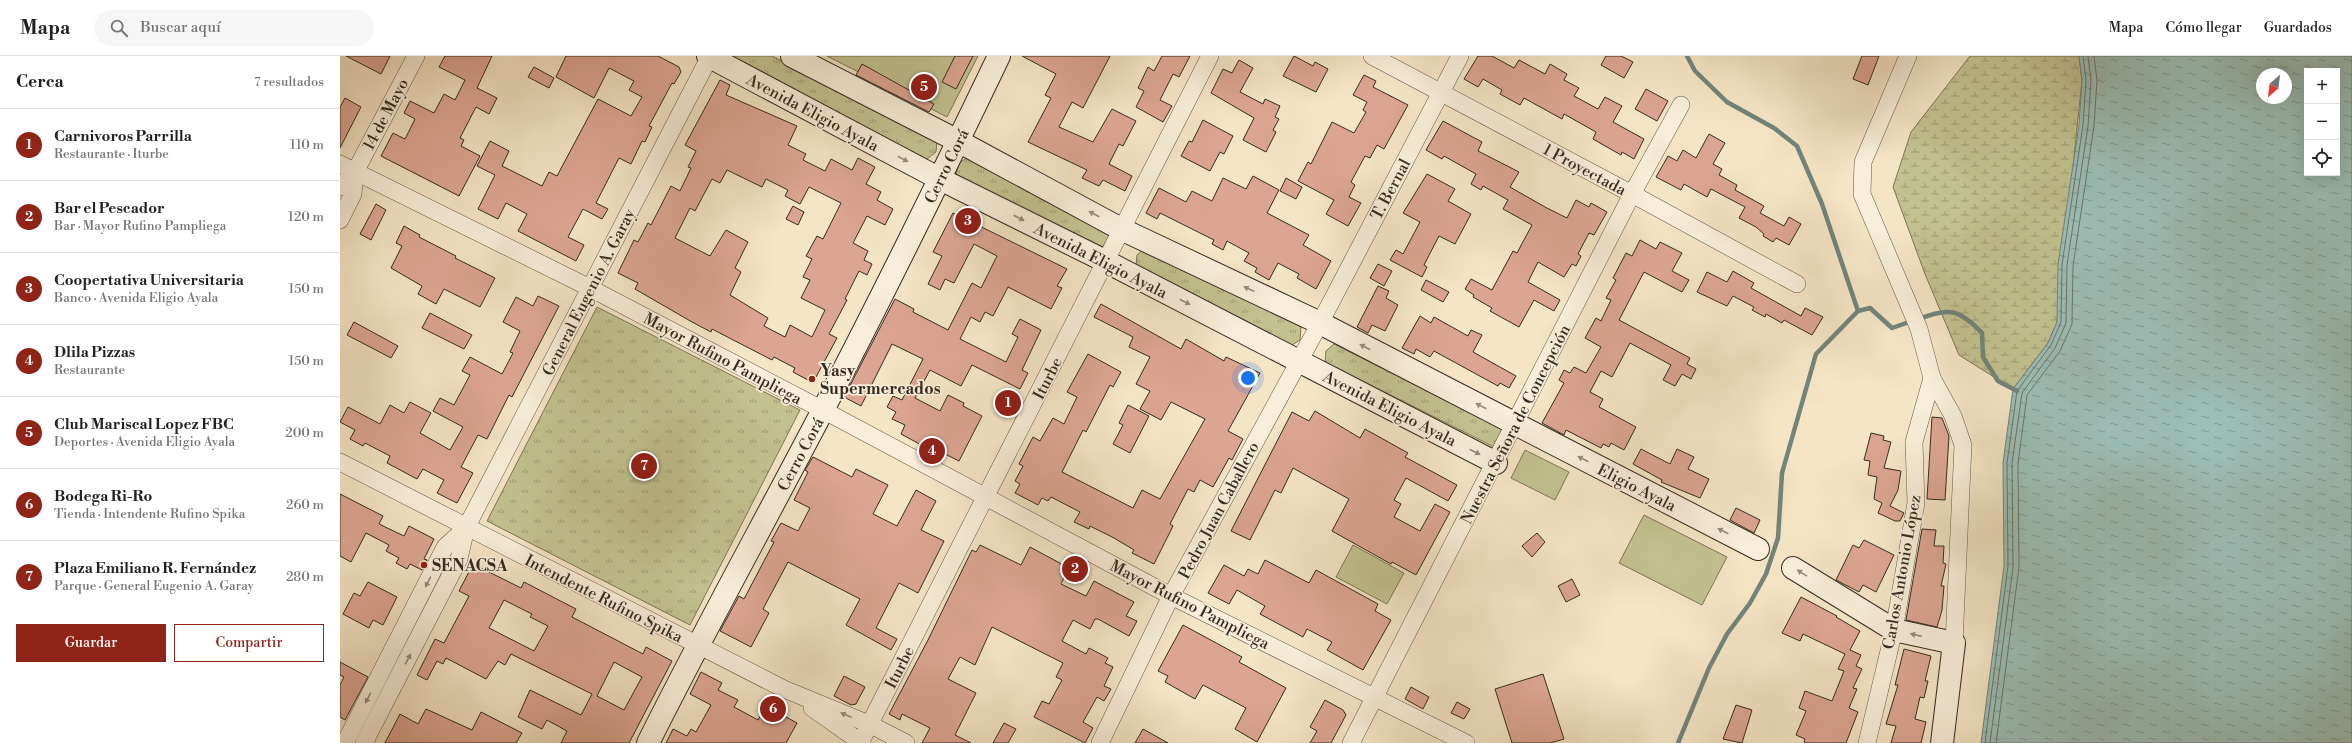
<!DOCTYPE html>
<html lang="es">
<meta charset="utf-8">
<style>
:root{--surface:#fff;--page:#f6f6f6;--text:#202124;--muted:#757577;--line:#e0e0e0;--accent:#8f2418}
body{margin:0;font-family:"Libre Bodoni",serif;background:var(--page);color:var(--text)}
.controls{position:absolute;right:12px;top:12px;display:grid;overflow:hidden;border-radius:0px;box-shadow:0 4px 16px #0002}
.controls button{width:36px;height:36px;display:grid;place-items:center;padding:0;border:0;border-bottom:1px solid var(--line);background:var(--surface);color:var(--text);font:20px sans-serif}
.compass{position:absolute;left:1916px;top:12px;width:36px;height:36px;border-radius:50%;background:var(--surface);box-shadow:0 4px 16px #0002;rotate:208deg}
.you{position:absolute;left:908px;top:322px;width:14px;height:14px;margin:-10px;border:3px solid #fff;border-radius:50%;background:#1a73e8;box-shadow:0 0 0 6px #1a73e833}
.badge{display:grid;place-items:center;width:26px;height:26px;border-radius:50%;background:var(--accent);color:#fff;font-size:13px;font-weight:700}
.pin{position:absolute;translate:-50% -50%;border:2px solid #fff;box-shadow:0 1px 4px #0006}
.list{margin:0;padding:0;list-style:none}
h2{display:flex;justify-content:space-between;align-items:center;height:52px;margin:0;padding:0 16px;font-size:17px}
h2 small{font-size:13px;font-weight:400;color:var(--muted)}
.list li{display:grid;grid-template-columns:26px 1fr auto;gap:12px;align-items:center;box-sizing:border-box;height:72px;padding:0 16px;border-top:1px solid var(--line)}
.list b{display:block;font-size:15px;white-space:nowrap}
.list p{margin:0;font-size:13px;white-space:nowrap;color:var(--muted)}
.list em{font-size:13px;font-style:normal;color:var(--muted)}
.actions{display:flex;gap:8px;padding:12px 16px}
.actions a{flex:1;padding:9px 0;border:1px solid var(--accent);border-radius:0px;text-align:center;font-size:14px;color:var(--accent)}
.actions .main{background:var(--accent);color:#fff}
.icon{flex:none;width:22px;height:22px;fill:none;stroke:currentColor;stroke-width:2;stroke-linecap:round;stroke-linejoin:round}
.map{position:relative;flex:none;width:2012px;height:687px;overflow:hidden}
header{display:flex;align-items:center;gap:24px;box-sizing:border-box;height:56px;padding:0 20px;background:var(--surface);border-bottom:1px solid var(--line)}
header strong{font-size:19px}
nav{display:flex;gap:22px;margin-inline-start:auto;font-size:14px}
.search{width:280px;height:36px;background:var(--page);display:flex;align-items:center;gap:10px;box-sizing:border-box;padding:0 14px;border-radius:22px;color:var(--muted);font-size:15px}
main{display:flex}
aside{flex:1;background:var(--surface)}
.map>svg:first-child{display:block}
.grass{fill:#c2c290;stroke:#7c7658}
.wetland{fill:url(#wetland-marsh);stroke:#7c7658}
.park{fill:url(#park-tufts);stroke:#7c7658}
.water{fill:url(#water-ripples);stroke:#73847b;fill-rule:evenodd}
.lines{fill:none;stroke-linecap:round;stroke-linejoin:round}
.shore{stroke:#68756c;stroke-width:1}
.stream{stroke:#73847b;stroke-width:4.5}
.building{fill:#dca591;stroke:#352b20;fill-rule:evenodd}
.street-casing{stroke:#655a49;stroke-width:18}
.secondary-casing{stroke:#352b20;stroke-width:24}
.street{stroke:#f8eed9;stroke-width:17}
.secondary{stroke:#f8eed9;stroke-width:22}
.oneway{fill:#968c7c}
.poi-dot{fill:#8f2418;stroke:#f8eed9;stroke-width:1.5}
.labels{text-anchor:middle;stroke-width:3.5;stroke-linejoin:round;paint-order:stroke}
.street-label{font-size:16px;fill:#352b20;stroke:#f8eed9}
.poi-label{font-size:16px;font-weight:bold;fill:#352b20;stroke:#f8eed9;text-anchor:start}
</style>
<header>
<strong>Mapa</strong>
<div class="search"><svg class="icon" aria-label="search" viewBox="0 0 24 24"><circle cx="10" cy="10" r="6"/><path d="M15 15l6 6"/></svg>Buscar aquí</div>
<nav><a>Mapa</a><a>Cómo llegar</a><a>Guardados</a></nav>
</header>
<main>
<aside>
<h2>Cerca<small>7 resultados</small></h2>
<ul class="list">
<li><span class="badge">1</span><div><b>Carnivoros Parrilla</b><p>Restaurante · Iturbe</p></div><em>110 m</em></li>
<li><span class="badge">2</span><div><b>Bar el Pescador</b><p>Bar · Mayor Rufino Pampliega</p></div><em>120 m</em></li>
<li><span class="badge">3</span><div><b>Coopertativa Universitaria</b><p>Banco · Avenida Eligio Ayala</p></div><em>150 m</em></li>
<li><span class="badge">4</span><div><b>Dlila Pizzas</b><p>Restaurante</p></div><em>150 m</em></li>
<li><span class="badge">5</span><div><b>Club Mariscal Lopez FBC</b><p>Deportes · Avenida Eligio Ayala</p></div><em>200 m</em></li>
<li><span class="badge">6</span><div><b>Bodega Ri-Ro</b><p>Tienda · Intendente Rufino Spika</p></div><em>260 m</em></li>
<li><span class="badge">7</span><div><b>Plaza Emiliano R. Fernández</b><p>Parque · General Eugenio A. Garay</p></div><em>280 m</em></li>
</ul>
<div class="actions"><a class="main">Guardar</a><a>Compartir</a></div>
</aside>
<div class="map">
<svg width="2012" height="687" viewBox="0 0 2012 687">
<defs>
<pattern id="wetland-marsh" width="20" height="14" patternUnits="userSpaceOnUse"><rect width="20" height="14" fill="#c2c290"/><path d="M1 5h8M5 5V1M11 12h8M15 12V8" fill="none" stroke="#9e9e75"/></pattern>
<pattern id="park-tufts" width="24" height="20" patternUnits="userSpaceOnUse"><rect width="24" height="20" fill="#c2c290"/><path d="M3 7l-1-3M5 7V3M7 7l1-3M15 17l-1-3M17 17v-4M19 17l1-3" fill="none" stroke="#9e9e75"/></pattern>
<pattern id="water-ripples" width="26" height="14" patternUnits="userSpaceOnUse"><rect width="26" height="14" fill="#9cbfb8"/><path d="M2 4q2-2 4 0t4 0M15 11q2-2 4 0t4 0" fill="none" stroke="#809b95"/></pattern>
</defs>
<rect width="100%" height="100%" fill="#f4e5c5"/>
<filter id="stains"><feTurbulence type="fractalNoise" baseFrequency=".005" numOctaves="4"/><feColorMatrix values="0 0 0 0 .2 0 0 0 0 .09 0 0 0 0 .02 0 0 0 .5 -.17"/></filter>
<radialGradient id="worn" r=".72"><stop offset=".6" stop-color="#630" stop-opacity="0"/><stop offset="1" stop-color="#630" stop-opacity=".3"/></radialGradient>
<g class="grass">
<polygon points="487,0 638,0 607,61"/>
<polygon points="1185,394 1229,416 1215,444 1171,422"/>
<polygon points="1304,459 1387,501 1362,549 1279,507"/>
<polygon points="1013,489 1064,517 1047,548 996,521"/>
</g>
<polygon class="wetland" points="1630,0 1739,0 1742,24 1717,266 1708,287 1673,333 1619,299 1585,218 1553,131 1571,76"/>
<g class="park">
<polygon points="390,0 432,0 597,85 596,96 587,103"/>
<polygon points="627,102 771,177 762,192 616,119 619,107"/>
<polygon points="805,192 961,271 960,284 952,289 796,210 797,199"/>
<polygon points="257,251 460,354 350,569 147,465"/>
<polygon points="994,288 1162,373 1154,391 985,306 986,295"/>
</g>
<path class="water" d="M1739,0H2012V687H1641L1664,510L1663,407L1673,333L1708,287L1717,266L1718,208L1739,69L1742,24ZM1967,15H1997V117H1967ZM1922,18H1946V42H1922Z"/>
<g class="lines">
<g class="shore">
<polyline points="1645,687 1668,510 1667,407 1677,335 1711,289 1721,266 1722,209 1743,69 1746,24 1743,0"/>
<polyline points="1650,687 1673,511 1672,407 1682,337 1715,292 1726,267 1727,209 1748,70 1751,24 1748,0"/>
<polyline points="1656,687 1679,511 1678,408 1687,339 1720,295 1732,268 1733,210 1754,70 1757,24 1754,0"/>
</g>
<g class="stream">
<polyline points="1347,0 1355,15 1387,46 1434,72 1457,90 1482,148 1518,255"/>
<path d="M1579,263C1609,251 1619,253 1642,277L1643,301L1658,325L1677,335"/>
<polyline points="1338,687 1369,612 1387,578 1410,547 1426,518 1438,482 1442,417 1476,298 1518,255 1530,252 1552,272 1572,265"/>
</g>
</g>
<g class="building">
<polygon points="6,0 50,0 41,18"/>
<polygon points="105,0 152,0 137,32 157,42 149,58 136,51 120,82 124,84 121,90 140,100 119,140 41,100 53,77 65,83 75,63 64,57 70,45 94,57 104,38 115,44 125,24 99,11"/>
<polygon points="226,0 318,0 339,11 341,16 334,28 332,27 309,70 312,71 305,86 302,85 291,108 279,102 256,147 268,153 262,163 243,153 228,181 244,189 236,205 178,175 187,158 166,147 158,163 138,153 155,119 137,110 150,85 169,95 162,110 202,130 209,116 217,120 258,43 291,60 302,41 289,34 294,25 269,12 254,42 216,21"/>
<polygon points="615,0 633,0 616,33 602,26"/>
<polygon points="682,0 770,0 743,52 732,46 719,71 753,86 772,53 796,65 783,90 779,88 769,108 792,120 785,135 763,124 759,130 742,122 747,114 688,86 711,42 705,39 716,18"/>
<polygon points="822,0 850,0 839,21 833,18 820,44 832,50 823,66 796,51 804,35 798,32 808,11 814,15"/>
<polygon points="954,0 973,10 975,6 988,13 976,36 943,20"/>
<polygon points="1138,0 1152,0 1174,12 1179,4 1205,18 1210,8 1227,18 1224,24 1239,32 1234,40 1258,53 1265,41 1282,50 1273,66 1304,83 1294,103 1282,96 1281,99 1253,83 1256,76 1224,58 1222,63 1184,42 1180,49 1160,38 1162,34 1143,23 1138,31 1124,23"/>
<polygon points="1266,0 1281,0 1293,6 1284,22 1261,9"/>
<polygon points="1522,0 1539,0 1528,29 1513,23"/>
<polygon points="899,4 913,12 900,36 923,48 925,43 940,50 935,61 939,63 933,74 936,76 926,96 903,84 914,62 871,37 883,13 892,17"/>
<polygon points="522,8 594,48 589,56 516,19"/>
<polygon points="194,11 214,22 209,32 188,21"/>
<polygon points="1024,19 1036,25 1033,31 1068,49 1044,93 1037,89 1030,102 1025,100 1011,126 1015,129 1009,141 1021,147 1008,170 986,158 994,144 958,125 968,106 971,108 992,66 1014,77 1026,56 1023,54 1027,46 1013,39"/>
<path d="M380,24L390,29L386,39L457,70L448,89L466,98L463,104L485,115L491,103L512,114L518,102L535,111L526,128L541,136L537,144L553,153L545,169L527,160L513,187L528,195L524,204L532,208L527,219L519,215L505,243L507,244L489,278L497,282L476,321L468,324L453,316L455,312L434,301L432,304L372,273L371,276L352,266L295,233L298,227L278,217L294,184L298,186L308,167L311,169L331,130L340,135L351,112L348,111L356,95L345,89ZM387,114L422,131L426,123L448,134L445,140L460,148L469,131L501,147L483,183L477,180L466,200L472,203L463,221L470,224L461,242L485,254L472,281L450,269L445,281L424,270L428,262L390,239L401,216L395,212L408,186L386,174L370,200L335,182L350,152L355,155L372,123L380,127Z"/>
<polygon points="1306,33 1328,45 1317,65 1295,53"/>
<polygon points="5,42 21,51 0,92 0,51"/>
<polygon points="863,64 893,80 884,98 880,96 870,115 841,100 849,85 852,86"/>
<polygon points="1103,65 1142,86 1138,95 1179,116 1170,131 1205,151 1227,162 1236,144 1249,151 1251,147 1267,156 1254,179 1249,177 1238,198 1241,200 1236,210 1232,208 1224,221 1198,206 1188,226 1220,244 1214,255 1194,244 1179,271 1150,255 1152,252 1133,241 1134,239 1125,233 1131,223 1152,234 1173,195 1177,197 1192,169 1163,153 1168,144 1143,130 1141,134 1131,128 1136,118 1104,100 1102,103 1086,94"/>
<polygon points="1369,78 1385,87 1373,108 1382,113 1379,119 1397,129 1395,134 1424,150 1420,157 1444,170 1449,161 1461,168 1449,189 1436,182 1433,186 1423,180 1424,178 1416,171 1399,162 1405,151 1371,133 1367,141 1344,128 1341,134 1316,121 1328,100 1337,105 1343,94 1356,102"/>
<polygon points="1087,118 1115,133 1108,145 1131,158 1115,188 1099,180 1084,209 1087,211 1082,221 1050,204 1056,194 1063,198 1080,166 1063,157"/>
<polygon points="913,120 939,134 927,157 969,179 963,189 991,205 976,233 957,222 959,218 938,207 929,224 915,216 917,212 904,205 909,197 887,185 883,194 872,188 874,184 820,157 817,163 806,157 819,132 846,146 852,135 872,145 883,122 906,133"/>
<polygon points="946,122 962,131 956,143 940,135"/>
<polygon points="36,148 46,154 31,184 20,178"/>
<polygon points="453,150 464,156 458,169 446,163"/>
<polygon points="613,157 727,213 717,230 722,232 711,253 668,231 653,260 645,256 640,266 631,261 620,283 666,306 678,281 672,278 680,263 701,274 682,314 688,317 680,333 632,309 621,330 590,314 575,342 600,355 608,339 624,347 623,350 642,360 619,405 599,395 598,398 561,378 565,369 552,363 556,356 547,351 553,340 562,344 583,303 552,288 521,350 504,341 555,243 574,253 573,256 608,274 632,227 641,232 657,200 634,188 614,227 605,223 600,234 588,228 602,200 593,196"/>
<polygon points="64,170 80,179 79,181 116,200 115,202 155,222 140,251 104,233 96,248 78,238 82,230 51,212 62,190 56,187"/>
<polygon points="1300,184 1316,193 1320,186 1342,197 1332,215 1349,224 1342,236 1304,216 1279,264 1350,302 1347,308 1356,313 1351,323 1342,318 1335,330 1323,324 1331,309 1290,287 1272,321 1261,315 1250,336 1263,343 1259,351 1296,371 1284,394 1271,387 1269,391 1263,388 1261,392 1226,374 1224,379 1202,367 1224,327 1219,324 1224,314 1230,317 1234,311 1246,317 1261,291 1245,282 1256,262 1261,265 1271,244 1266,242 1276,224 1273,222 1286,197 1292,200"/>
<polygon points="1038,208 1052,215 1044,230 1030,222"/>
<polygon points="1393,215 1414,227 1411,232 1461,260 1465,252 1483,261 1472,279 1444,264 1442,267 1426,258 1425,261 1412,254 1414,251 1393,240 1387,250 1357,236 1367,216 1387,226"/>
<polygon points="1086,224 1109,236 1103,246 1081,234"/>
<polygon points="1038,230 1049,235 1046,242 1058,249 1045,275 1032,269 1028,277 1017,271"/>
<polygon points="198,240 219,250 172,341 169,339 147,383 138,379 121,411 133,417 117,447 97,437 104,424 83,413 77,423 47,407 50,400 25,387 23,390 10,383 15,374 0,366 8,351 40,368 50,349 64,357 70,346 91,357 80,377 110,394 123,371 93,355 100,342 114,349 130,319 122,315 130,301 162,318 173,297 170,296 180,275 163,266 176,241 193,250"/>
<polygon points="761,248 841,293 846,283 884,305 886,301 920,317 888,375 903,383 892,404 889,402 873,431 860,424 854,436 848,433 830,468 833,470 814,508 792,497 794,494 774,482 750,470 749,473 734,466 740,456 711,441 708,445 702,442 698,449 675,437 680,428 675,425 683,410 679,408 693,381 700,385 713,362 724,368 737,341 727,336 748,298 781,316 773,331 770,329 746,376 743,374 722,416 793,452 802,434 820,443 865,363 831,346 821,364 800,353 810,335 796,328 810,301 789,291 793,281 754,261"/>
<polygon points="90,257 132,279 124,293 82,272"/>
<polygon points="1080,260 1091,267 1094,261 1128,280 1131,274 1142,279 1133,296 1176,320 1169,332 1160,327 1158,330 1094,295 1090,301 1076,293 1074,298 1062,292"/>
<polygon points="14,266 58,290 51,302 7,279"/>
<polygon points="788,349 809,360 790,397 773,388 783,369 779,367"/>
<polygon points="975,355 1020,382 1025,373 1068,397 1065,401 1117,429 1108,445 1066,422 1054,444 1061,448 1054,461 1080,475 1095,448 1110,456 1076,519 1052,506 1051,508 992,475 1009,443 953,412 941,437 935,434 910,484 891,475 952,356 969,365"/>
<polygon points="1592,361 1602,362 1609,380 1605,444 1587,443"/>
<polygon points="1531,377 1544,380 1543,384 1551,386 1544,412 1561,415 1558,434 1550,450 1564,457 1560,465 1555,465 1538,457 1542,447 1534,443 1537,421 1528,419 1530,405 1524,404"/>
<polygon points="1301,393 1330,408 1337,393 1354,401 1348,413 1369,423 1360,442 1321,426 1322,424 1293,408"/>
<polygon points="473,401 512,421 516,413 548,429 533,458 557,470 576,434 596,445 581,474 604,485 578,537 559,527 536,572 557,583 551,594 506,569 520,543 448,506 423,553 429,557 411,591 380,575 399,540 404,543 434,486 431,485 441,467 458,475 470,452 454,444 468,416 465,414"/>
<polygon points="0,438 43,460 39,468 64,480 69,470 94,483 84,503 87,504 82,514 70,508 67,513 56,507 59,502 46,495 49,489 26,477 11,506 0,500"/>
<polygon points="1396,452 1420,464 1414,477 1390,464"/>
<polygon points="1582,473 1596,474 1594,490 1604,490 1603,507 1606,508 1601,530 1604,530 1602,554 1597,571 1566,564"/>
<polygon points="1197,477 1205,486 1192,501 1182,490"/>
<polygon points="1524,484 1554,499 1536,536 1523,529 1519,536 1496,524 1513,489 1519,492"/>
<polygon points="640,489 681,509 690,491 729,512 721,528 746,540 754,525 794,546 786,560 797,565 789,580 758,563 755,563 750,573 733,564 722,585 746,598 749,592 768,602 765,607 773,611 764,630 771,633 764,645 757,641 743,666 753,672 745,687 694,661 702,645 709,648 722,624 716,621 723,607 652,571 635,609 620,601 608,623 636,637 615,679 631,687 582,687 590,672 562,658 560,664 549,658 588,584 632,494 636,496"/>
<polygon points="925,504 969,527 976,514 1038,548 1035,555 1051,564 1023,614 987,594 992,586 967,573 963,581 920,558 925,550 897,534 889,548 868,537 884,509 904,520 908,513 918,518"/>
<path d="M133,508L181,532L184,526L236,553L232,561L303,598L306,591L332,605L289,687H221L227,675L207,664L202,673L178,661L190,634L241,659L252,638L171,598L165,609L158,605L146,623L106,602L103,608L97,605L87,624L77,619L95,583L104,587L129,540L119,535ZM164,544L192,558L190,561L208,570L194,595L149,572ZM274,606L302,621L284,654L257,640Z"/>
<polygon points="1232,523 1240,539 1226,546 1218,530"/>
<polygon points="28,526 57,541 43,569 33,564 29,572 3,558 14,537 20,540"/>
<polygon points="1461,541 1497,560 1496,561 1520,575 1510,594 1521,599 1516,610 1522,613 1513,632 1517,633 1509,652 1518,656 1506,687 1464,687 1465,683 1456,679 1466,655 1459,652 1465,635 1492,645 1504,615 1498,613 1505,598 1463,578 1460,585 1442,577"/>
<polygon points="843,569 902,601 899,606 946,632 917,686 895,673 906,652 863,629 855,643 825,626 828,620 818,615"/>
<polygon points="1564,593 1591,600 1585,625 1588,625 1584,642 1580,641 1575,663 1586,666 1581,687 1551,687 1556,670 1546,668 1558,629 1555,629"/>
<polygon points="0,606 28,621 5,664 0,661 0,629 4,621 0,619"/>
<polygon points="361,616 382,627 378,634 398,644 394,651 418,664 426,650 457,667 446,687 326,687 333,673 347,680 351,673 356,676 371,649 350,638"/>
<polygon points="1203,618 1224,683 1210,687 1172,687 1155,633"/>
<polygon points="504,620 525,631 516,648 511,649 494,640"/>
<polygon points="1071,631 1089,641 1083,653 1065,643"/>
<polygon points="985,644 1003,654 1006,659 991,687 970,687 977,675 970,671"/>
<polygon points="1117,646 1130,653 1124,663 1111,657"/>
<polygon points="1396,649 1412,654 1402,687 1383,683"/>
<polygon points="86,653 132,674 141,656 182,677 176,687 45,687 60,658 78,668"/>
<polygon points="664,667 676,673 668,687 653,687"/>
<polygon points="803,673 828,687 795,687"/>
</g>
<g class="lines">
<g class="street-casing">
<g id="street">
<polyline points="1032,0 1292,138 1457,228"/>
<polyline points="1568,0 1523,106 1522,138 1579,273 1592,322 1613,360 1623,389 1614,587"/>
<polyline points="0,108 250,232 483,354 831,540 1126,687"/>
<polyline points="0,131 15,116 76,0"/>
<polyline points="0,164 13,138 15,116"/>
<polyline points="0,406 444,633 529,668 566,687"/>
<polyline points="472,652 522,687"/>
<polyline points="5,687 105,491 126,472"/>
<polyline points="24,687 119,503 126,472 370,0"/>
<polyline points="520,687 870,0"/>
<polyline points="760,687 831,540 980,267 1120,0"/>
<polyline points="1011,687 1292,138 1341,49"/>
<polyline points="1527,687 1554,574 1576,447 1574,386 1592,322"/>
</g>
</g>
<g class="secondary-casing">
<g id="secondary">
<polyline points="368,0 600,123 767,206 1156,407"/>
<polyline points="452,0 618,85 781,173 980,267 1418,493"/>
<polyline points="1453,512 1554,574 1614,587 1602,687"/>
<path d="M308,687C364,575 425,465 483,354C544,237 602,119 659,0"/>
</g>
</g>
<use href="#street" class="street"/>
<use href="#secondary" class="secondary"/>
</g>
<defs><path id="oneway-solid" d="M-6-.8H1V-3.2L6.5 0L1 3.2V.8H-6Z"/></defs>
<g class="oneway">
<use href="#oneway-solid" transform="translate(563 103) rotate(28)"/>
<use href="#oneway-solid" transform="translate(754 158) rotate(-152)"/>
<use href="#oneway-solid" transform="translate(679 162) rotate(27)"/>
<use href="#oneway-solid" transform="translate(909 233) rotate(-155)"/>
<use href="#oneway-solid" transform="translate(845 246) rotate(27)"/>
<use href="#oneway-solid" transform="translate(1025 291) rotate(-153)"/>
<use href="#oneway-solid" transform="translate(1141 350) rotate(-153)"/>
<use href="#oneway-solid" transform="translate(1135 396) rotate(27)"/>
<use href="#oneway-solid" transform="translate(1243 403) rotate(-153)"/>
<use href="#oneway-solid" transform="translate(1383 475) rotate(-153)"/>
<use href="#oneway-solid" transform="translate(1462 517) rotate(-148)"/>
<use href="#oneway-solid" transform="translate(88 526) rotate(117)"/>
<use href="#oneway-solid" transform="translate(1576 579) rotate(-167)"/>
<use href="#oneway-solid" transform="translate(68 603) rotate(-63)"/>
<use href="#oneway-solid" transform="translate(28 642) rotate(117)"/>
<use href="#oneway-solid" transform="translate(506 659) rotate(-157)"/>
</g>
<g class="poi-dot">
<circle cx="472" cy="323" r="4"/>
<circle cx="84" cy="509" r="4"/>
</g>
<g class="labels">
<g class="street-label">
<text transform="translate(473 56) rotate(28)" y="6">Avenida Eligio Ayala</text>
<text transform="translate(45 58) rotate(-62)" y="6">14 de Mayo</text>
<text transform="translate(606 110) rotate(-64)" y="6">Cerro Corá</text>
<text transform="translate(1245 113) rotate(28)" y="6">1 Proyectada</text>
<text transform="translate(1050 133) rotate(-62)" y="6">T. Bernal</text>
<text transform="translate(761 204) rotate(27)" y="6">Avenida Eligio Ayala</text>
<text transform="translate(248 236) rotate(-63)" y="6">General Eugenio A. Garay</text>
<text transform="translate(383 302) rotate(28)" y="6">Mayor Rufino Pampliega</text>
<text transform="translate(707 322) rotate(-63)" y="6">Iturbe</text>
<text transform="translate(1050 352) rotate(27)" y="6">Avenida Eligio Ayala</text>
<text transform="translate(1175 368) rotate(-63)" y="6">Nuestra Señora de Concepción</text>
<text transform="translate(460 398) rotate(-62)" y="6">Cerro Corá</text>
<text transform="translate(1297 431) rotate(27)" y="6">Eligio Ayala</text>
<text transform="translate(878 454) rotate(-62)" y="6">Pedro Juan Caballero</text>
<text transform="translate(1561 516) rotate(-80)" y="6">Carlos Antonio López</text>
<text transform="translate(264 542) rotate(27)" y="6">Intendente Rufino Spika</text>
<text transform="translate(850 548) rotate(27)" y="6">Mayor Rufino Pampliega</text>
<text transform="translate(559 611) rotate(-63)" y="6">Iturbe</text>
</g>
<g class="poi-label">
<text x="480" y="320">Yasy<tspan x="480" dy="18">Supermercados</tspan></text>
<text x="92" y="515">SENACSA</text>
</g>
</g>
<rect width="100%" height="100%" filter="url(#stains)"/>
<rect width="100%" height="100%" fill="url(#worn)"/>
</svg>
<div class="controls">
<button>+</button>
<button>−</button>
<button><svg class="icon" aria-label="locate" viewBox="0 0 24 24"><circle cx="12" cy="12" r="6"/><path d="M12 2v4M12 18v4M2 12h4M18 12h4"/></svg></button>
</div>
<svg class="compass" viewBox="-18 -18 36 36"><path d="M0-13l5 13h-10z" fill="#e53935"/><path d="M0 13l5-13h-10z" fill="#757577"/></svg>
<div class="you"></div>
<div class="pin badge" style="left:668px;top:347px">1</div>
<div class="pin badge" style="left:735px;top:513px">2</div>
<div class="pin badge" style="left:628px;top:165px">3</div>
<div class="pin badge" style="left:592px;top:395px">4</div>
<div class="pin badge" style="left:584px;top:31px">5</div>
<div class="pin badge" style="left:433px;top:653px">6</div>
<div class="pin badge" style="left:304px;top:410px">7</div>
</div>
</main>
